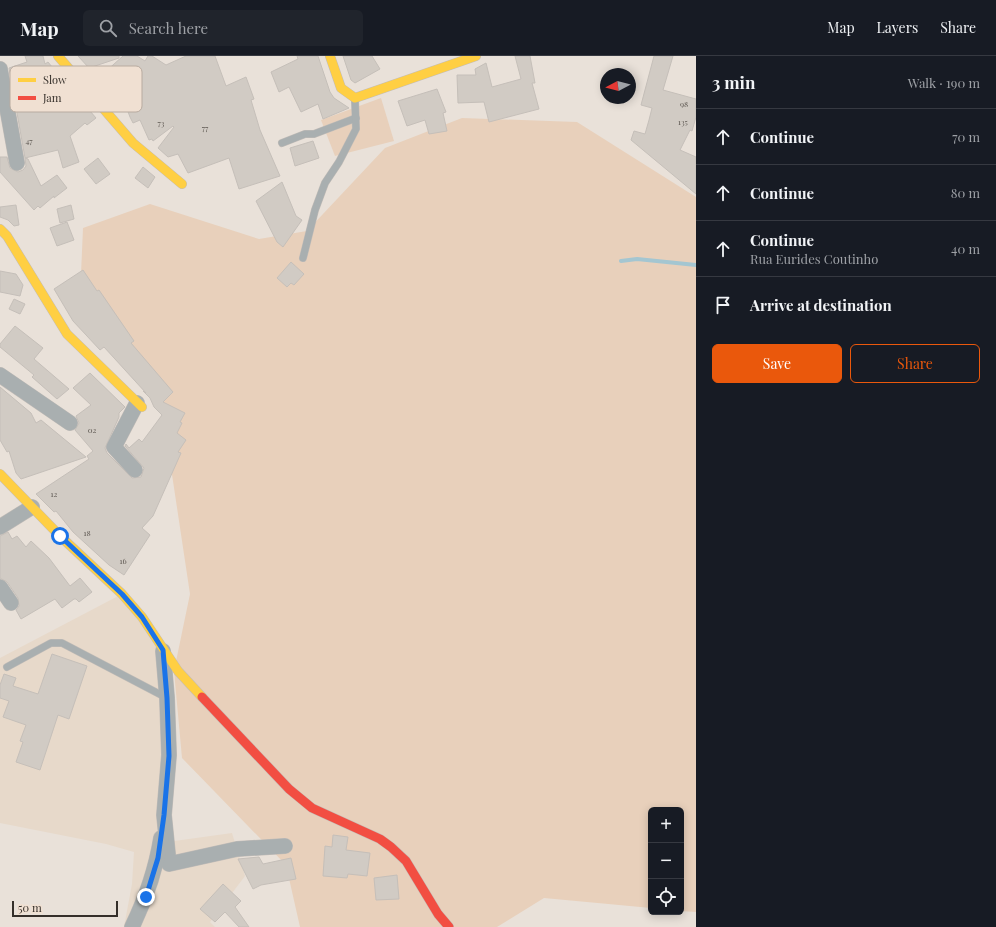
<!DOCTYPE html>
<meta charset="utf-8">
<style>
:root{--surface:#171b24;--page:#20242c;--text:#f1f3f6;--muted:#9ea1a6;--line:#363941;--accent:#ea580c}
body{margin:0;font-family:"Playfair Display",serif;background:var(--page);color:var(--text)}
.controls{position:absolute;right:12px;bottom:12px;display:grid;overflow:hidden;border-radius:6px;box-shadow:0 2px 10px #0003}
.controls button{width:36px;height:36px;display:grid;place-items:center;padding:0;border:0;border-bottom:1px solid var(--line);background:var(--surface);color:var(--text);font:20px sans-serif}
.compass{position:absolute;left:600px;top:12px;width:36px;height:36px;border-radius:50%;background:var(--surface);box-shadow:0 2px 10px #0003;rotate:263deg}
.scale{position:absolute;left:12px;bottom:10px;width:106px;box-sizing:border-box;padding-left:4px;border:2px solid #352f2a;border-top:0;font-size:11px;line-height:14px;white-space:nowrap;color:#352f2a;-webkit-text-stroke:3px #f0e0d2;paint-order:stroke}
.stop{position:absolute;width:12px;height:12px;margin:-9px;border:3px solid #1a73e8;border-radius:50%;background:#fff}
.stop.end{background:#1a73e8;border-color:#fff;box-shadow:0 1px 4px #0008}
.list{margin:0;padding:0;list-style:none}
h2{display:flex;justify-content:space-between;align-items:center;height:52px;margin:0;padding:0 16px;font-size:17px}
h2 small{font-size:13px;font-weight:400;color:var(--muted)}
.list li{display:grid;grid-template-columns:26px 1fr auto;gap:12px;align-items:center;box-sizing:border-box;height:56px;padding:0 16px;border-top:1px solid var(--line)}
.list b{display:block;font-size:15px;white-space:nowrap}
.list p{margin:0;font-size:13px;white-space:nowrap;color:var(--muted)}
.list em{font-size:13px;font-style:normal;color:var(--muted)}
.actions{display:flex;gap:8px;padding:12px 16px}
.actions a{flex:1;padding:9px 0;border:1px solid var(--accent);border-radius:6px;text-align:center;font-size:14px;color:var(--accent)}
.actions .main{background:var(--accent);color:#fff}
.icon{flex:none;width:22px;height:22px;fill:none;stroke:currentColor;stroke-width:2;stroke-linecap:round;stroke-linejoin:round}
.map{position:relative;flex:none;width:696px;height:871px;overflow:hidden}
header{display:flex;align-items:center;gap:24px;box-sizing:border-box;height:56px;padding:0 20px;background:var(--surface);border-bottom:1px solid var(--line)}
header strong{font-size:19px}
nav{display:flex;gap:22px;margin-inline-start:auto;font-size:14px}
.search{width:280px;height:36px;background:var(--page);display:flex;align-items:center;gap:10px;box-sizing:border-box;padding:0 14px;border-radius:6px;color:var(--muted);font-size:15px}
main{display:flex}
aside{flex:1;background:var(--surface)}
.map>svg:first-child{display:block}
.built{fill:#e7d9ca}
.green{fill:#e8d0bb}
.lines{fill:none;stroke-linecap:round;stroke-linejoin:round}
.stream{stroke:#a4c6d1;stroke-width:4}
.building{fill:#d1cbc4;stroke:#c5bfb9}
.lane-casing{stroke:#c3bdb8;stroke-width:8}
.street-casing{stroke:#c3bdb8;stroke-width:16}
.slow-casing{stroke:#c3bdb8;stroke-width:10}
.jam-casing{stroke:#c3bdb8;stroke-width:10}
.lane{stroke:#a9afb0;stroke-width:7}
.street{stroke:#a9afb0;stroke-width:15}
.slow{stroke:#ffcf43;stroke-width:9}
.jam{stroke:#f24e42;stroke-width:9}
.route{stroke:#1a73e8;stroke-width:5}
.labels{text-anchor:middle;stroke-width:4;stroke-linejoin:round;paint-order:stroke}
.number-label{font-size:8px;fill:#5d5751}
.key{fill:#f0e0d2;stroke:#b8aba0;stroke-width:1}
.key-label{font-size:11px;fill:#352f2a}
</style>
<header>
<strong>Map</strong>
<div class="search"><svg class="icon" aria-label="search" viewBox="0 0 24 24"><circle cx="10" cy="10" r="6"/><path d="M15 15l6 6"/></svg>Search here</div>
<nav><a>Map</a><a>Layers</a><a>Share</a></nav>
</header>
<main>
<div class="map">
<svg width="696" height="871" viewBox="0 0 696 871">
<rect width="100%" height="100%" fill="#e9e1d9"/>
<polygon class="built" points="122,538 163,594 160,787 232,777 245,820 210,866 215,871 124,871 132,828 134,796 106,788 0,767 0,602"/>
<g class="green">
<polygon points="381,42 394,85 335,100 321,64"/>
<polygon points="462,62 577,66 696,141 696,856 681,855 681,754 651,754 651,852 544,842 497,871 300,871 286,809 182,702 174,615 190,538 162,352 81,218 83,172 150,148 259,183 307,175 385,92"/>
</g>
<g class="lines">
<polyline class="stream" points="621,205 637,203 696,209"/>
</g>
<g class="building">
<polygon points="25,0 43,0 45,8 48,6 61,22 50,26 69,50 78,41 96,62 87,69 85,67 70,80 79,106 63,112 58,94 25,102 9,12 27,6"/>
<polygon points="78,0 119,0 119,2 89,12"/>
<polygon points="123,0 137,0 145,5 148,0 152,0 166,9 186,0 215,0 226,30 246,21 254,43 251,44 260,74 280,120 239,133 229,102 188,117 178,98 168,101 158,92 174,71 173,70 153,85 152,83 149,84 140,64 133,67 130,61 118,29 111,37 105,37 95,25"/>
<polygon points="297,0 318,0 330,36 334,42 349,52 323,63 318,48 301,56 289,31 279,36 271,16 298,3"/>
<polygon points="343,0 372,0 380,13 355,27 351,24"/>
<polygon points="515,0 530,0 535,27 532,27 539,53 489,66 484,46 458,47 457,19 476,19 475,13 486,7 492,31 521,23"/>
<polygon points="654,0 673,0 663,34 696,43 696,61 692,75 690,74 680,94 696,101 696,138 631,84 634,75 645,78 649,64 652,52 641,49"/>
<polygon points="437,33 446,56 443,57 447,75 429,78 425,64 407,70 398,45"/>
<polygon points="313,85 319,102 295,110 290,92"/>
<polygon points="0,101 7,101 10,112 18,116 23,114 26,110 25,102 28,103 41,130 57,119 67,132 54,142 54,140 40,152 38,150 34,154 0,116"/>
<polygon points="98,102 110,118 96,128 84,113"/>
<polygon points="143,111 155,121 148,132 135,122"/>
<polygon points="282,126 296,160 302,164 283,191 277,186 256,145"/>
<polygon points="16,149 19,169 14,170 8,164 0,161 0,151"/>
<polygon points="71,149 74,163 60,167 57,153"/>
<polygon points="67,166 74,184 57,190 50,172"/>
<polygon points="291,206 304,218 294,229 291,227 287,231 277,222"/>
<polygon points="83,214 97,235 99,234 134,285 131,287 173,336 163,346 185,357 180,366 182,367 177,377 186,384 178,396 181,397 153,460 142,472 150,479 124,519 109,509 73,476 56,455 54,456 36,438 89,403 87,400 93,395 75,374 79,367 76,360 91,349 73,332 90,317 125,351 119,357 119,361 105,392 107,397 132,422 141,421 144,412 125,390 126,388 129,392 139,383 142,386 162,359 154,351 150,342 143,335 146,337 104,291 100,294 73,265 54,233"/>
<polygon points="0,215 16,218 23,229 20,240 0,236"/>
<polygon points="14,243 25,248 20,258 9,253"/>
<polygon points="15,270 43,292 34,303 69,333 57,343 32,321 34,319 0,291 0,288"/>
<polygon points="0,331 31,357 36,367 41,364 86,401 21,423 16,417 9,395 7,396 0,384"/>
<polygon points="8,476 12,483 17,480 26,491 31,485 49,502 70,530 80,522 92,536 79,546 76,543 74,543 62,552 55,543 21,563 16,554 19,550 18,542 7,526 0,522 0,480"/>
<polygon points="52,598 87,610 69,663 58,659 40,714 16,706 23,686 20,685 26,669 3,661 9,645 0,642 0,629 4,618 16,622 13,630 38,638"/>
<polygon points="333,779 348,781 346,794 370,797 367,820 348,818 347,822 323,820 325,790 332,791"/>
<polygon points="259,801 263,808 291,802 296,823 261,829 253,833 238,803"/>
<polygon points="397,819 399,843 376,844 374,822"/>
<polygon points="223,828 241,845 235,851 249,871 239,871 225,856 215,866 200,853"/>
</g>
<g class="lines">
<g class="lane-casing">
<g id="lane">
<polyline points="282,87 305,78 314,78 356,62"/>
<polyline points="303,202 315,154 325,127 339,106 356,73 355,44"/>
<polyline points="7,611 51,587 62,587 167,642"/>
</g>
</g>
<g class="street-casing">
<g id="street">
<polyline points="0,13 17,107"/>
<polyline points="0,319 70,367"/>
<polyline points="135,414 114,391 137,347"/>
<polyline points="0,471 32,451"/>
<polyline points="0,531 11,547"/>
<polyline points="163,595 167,642 169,699 164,759 169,808 237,793 285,790"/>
<path d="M132,871C146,842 156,813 161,782"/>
</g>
</g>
<g class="slow-casing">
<g id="slow">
<polyline points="58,0 133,87 182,128"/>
<polyline points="330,0 341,32 355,42 476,0"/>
<polyline points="0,173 7,180 67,278 142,351"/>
<polyline points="0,418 60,480 122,538 142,561 178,615 202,641"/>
</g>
</g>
<g class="jam-casing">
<polyline id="jam" points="202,641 289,733 312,752 380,783 391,791 406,805 438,858 449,871"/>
</g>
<use href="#lane" class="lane"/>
<use href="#street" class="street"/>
<use href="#slow" class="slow"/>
<use href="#jam" class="jam"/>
</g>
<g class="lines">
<polyline class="route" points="60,480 122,538 142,561 163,594 167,642 169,700 164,759 158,802 146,841"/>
</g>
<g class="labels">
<g class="number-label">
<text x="684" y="51">98</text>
<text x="683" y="69">135</text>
<text x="161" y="70">73</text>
<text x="205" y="75">77</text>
<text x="29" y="88">47</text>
<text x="92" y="377">02</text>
<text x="54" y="441">12</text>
<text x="87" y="480">18</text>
<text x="123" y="508">16</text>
</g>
</g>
<rect x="10" y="10" width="132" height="46" rx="6" class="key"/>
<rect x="18" y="22" width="18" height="4" fill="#ffcf43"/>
<rect x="18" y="40" width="18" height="4" fill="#f24e42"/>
<g class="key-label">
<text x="43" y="28">Slow</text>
<text x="43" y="46">Jam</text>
</g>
</svg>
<div class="controls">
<button>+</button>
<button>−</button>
<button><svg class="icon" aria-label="locate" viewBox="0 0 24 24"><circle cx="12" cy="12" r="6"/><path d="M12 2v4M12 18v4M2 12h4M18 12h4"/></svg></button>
</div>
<svg class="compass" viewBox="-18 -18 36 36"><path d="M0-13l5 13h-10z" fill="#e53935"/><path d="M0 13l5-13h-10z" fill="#9ea1a6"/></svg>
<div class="scale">50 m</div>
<div class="stop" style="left:60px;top:480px"></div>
<div class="stop end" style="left:146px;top:841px"></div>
</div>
<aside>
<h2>3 min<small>Walk · 190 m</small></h2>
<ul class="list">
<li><svg class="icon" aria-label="ahead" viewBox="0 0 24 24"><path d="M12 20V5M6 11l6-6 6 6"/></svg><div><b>Continue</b></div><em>70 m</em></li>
<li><svg class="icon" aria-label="ahead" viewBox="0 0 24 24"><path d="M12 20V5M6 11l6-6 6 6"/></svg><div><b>Continue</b></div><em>80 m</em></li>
<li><svg class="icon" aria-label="ahead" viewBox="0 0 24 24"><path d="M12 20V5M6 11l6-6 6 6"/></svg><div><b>Continue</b><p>Rua Eurides Coutinho</p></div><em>40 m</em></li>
<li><svg class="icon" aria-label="arrive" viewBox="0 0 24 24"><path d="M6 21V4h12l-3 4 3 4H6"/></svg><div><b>Arrive at destination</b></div></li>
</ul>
<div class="actions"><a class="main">Save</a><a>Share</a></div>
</aside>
</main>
